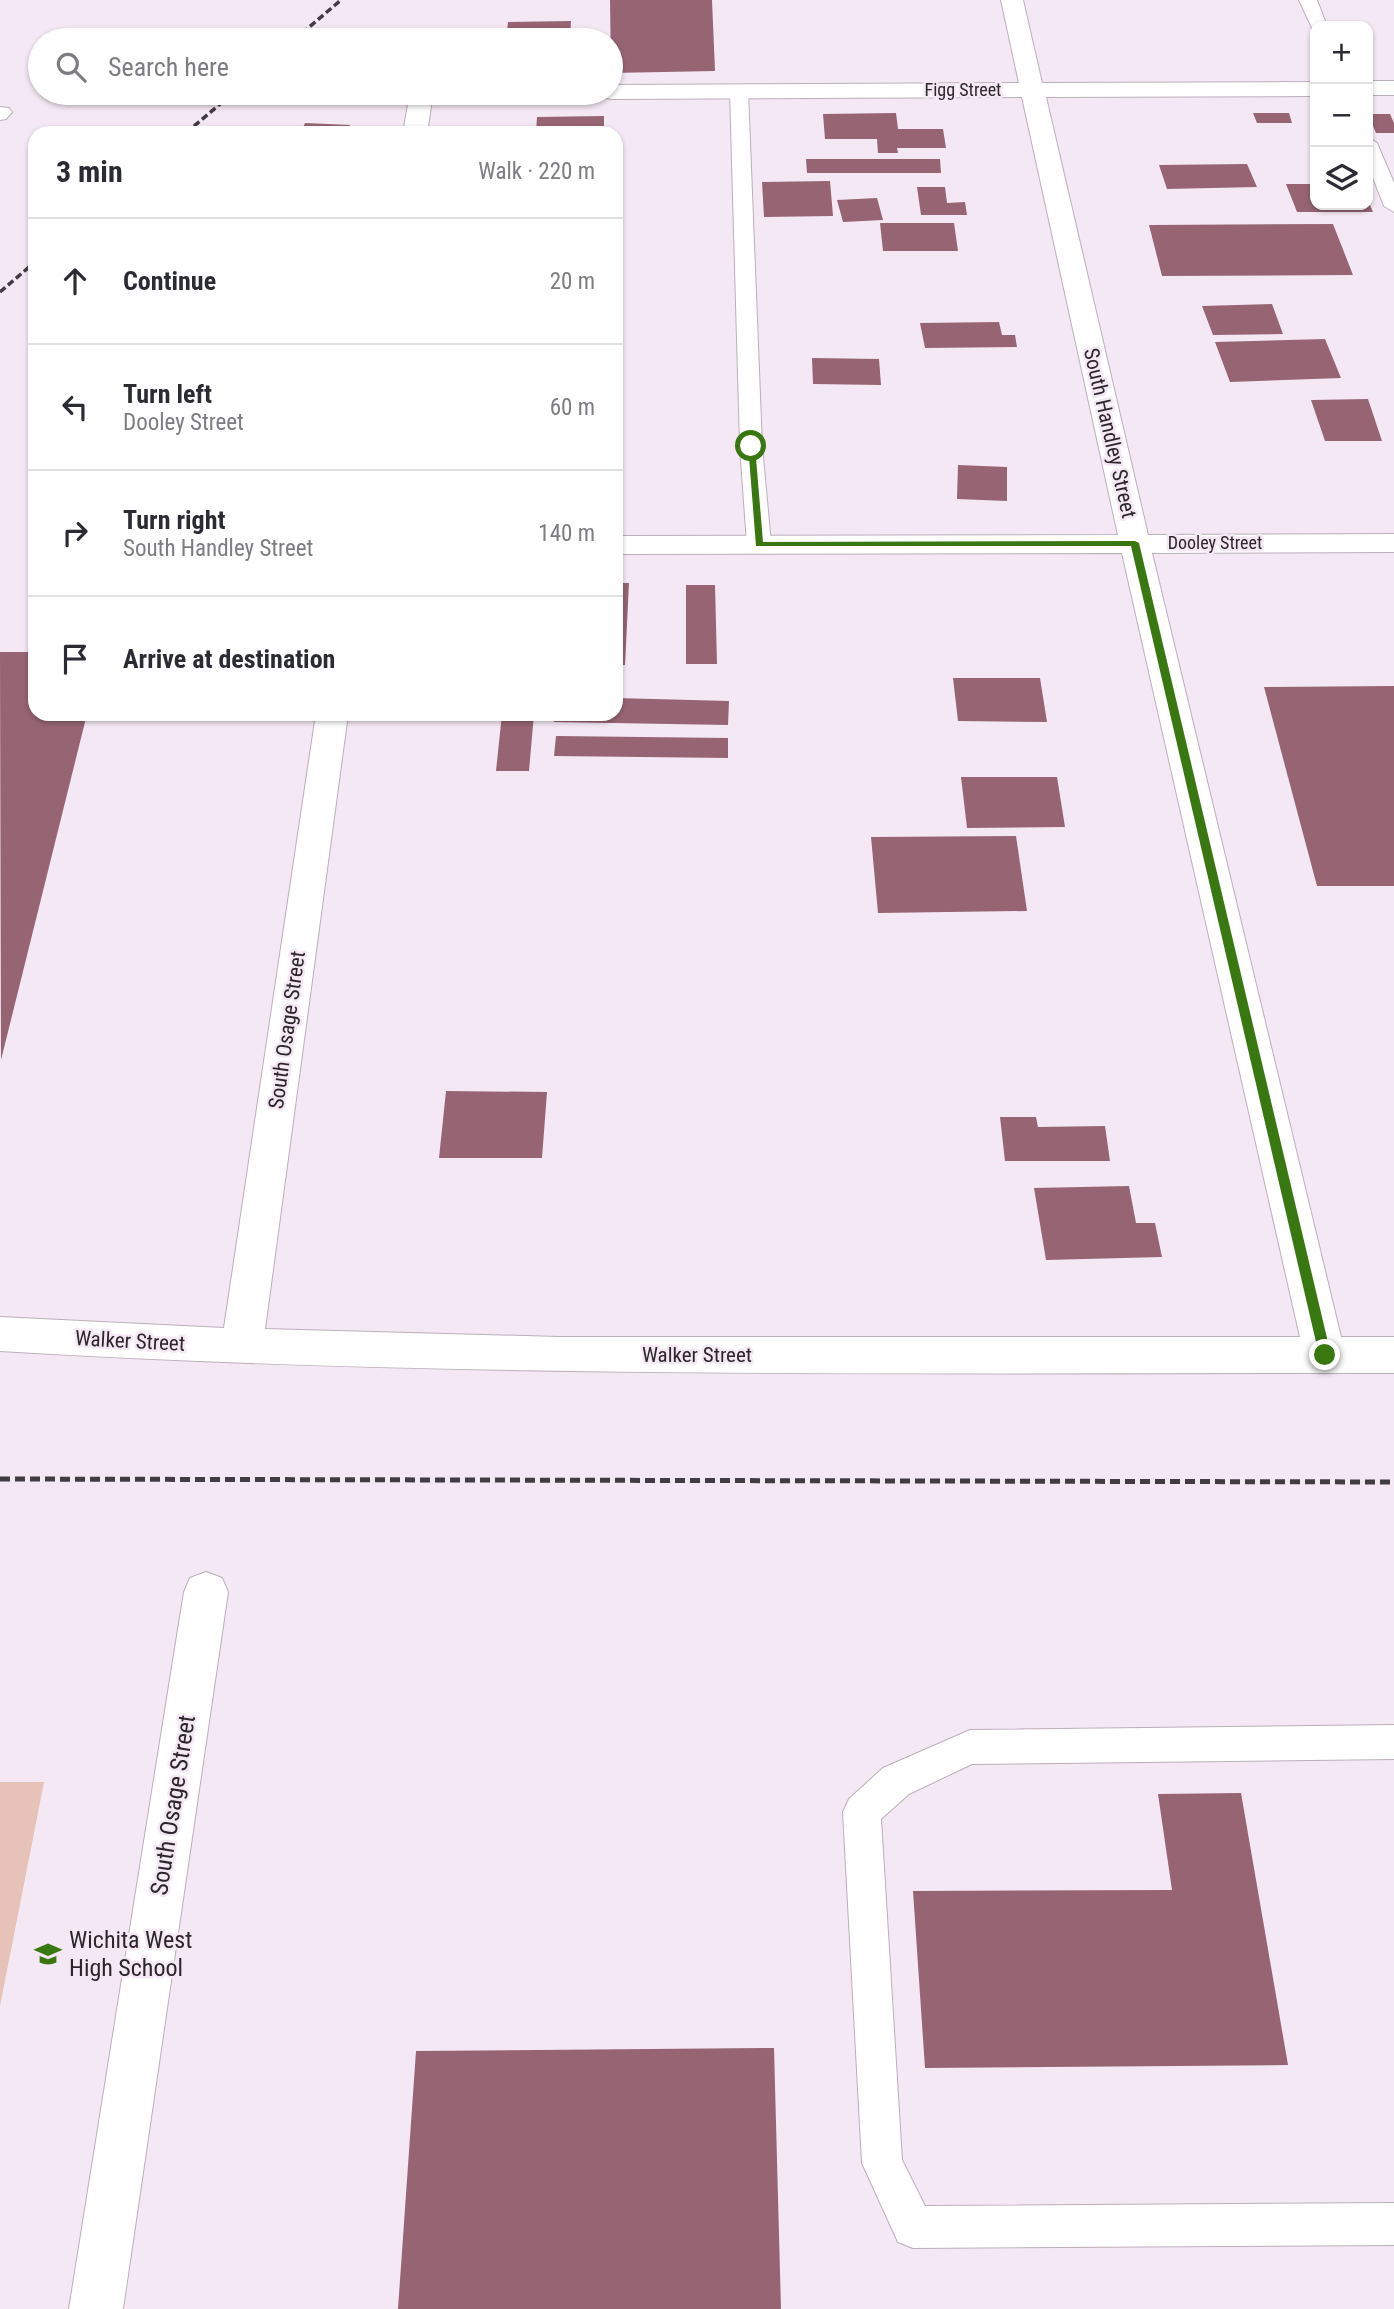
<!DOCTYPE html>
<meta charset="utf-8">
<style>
:root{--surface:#fff;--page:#f2f2f3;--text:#2b2b33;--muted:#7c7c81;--line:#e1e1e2}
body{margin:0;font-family:"Roboto Condensed",sans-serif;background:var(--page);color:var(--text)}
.controls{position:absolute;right:21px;top:21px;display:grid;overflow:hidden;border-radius:14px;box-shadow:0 2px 5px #0004}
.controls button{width:63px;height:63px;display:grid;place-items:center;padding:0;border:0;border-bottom:2px solid var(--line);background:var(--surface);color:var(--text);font:35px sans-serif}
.stop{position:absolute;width:21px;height:21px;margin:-16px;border:5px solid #397711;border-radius:50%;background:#fff}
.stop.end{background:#397711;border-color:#fff;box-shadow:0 2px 7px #0008}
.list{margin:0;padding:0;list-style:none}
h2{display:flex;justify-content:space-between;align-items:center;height:91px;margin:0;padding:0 28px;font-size:30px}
h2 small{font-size:23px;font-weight:400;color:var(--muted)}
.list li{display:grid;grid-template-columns:46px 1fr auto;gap:21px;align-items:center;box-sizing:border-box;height:126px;padding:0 28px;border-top:2px solid var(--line)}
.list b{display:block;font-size:26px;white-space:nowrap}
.list p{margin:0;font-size:23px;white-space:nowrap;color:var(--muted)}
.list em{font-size:23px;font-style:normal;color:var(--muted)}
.icon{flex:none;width:38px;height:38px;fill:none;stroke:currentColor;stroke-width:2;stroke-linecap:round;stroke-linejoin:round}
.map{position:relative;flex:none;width:1394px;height:2309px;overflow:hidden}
.search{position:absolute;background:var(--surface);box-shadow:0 2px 5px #0004;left:28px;top:28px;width:595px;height:77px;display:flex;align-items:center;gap:18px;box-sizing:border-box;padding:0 24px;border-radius:38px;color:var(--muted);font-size:26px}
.panel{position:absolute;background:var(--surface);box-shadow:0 2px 5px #0004;left:28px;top:126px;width:595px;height:595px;border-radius:21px}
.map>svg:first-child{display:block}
.green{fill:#e6c2b9}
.building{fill:#976473}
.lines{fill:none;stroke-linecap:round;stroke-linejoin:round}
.lane-casing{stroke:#bbafba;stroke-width:2}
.street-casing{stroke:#bbafba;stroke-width:2}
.lane{fill:#fff;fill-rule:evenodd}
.street{fill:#fff;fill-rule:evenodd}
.rail-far1{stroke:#413c41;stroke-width:3.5;stroke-dasharray:7 3.5;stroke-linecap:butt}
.rail{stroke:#413c41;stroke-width:5;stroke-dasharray:10 5;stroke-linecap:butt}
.route{fill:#397711}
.labels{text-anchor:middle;stroke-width:5;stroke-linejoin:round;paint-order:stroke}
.far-street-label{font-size:18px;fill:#2b272b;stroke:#f4e8f4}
.street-label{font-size:21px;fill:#2b272b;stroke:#f4e8f4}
.near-street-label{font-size:24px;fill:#2b272b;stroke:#f4e8f4}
.near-poi-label{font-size:24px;fill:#2b272b;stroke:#f4e8f4;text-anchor:start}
</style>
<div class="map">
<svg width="1394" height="2309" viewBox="0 0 1394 2309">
<rect width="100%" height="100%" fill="#f4e8f4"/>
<polygon class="green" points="0,1782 44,1782 0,2006"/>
<g class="building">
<polygon points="610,0 712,0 715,71 611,73"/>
<polygon points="571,21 570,40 506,40 508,22"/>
<polygon points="896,113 898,129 943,129 946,148 897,148 898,153 878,153 877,139 825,139 823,114"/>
<polygon points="1253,113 1289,113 1292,123 1257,123"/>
<polygon points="1368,114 1390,114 1394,123 1394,133 1376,133"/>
<polygon points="604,116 604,133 536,133 537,117"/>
<polygon points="305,123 350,125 346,133 301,133"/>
<polygon points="806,159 940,159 941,173 807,173"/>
<polygon points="1247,164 1257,187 1167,189 1159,165"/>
<polygon points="830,181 833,216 764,217 762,182"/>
<polygon points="1286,184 1315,184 1315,205 1370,205 1373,212 1297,212"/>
<polygon points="917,187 945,187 947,203 965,202 967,215 921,215"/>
<polygon points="877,198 883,220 843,222 837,200"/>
<polygon points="880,223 954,223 958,251 883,251"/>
<polygon points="1333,224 1353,275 1162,276 1149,225"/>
<polygon points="1272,304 1283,334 1213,335 1202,306"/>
<polygon points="999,322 1002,335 1015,335 1017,347 925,348 920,323"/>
<polygon points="1325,339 1341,378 1230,382 1215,342"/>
<polygon points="812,358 879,359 881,385 813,384"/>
<polygon points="1368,399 1382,441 1325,441 1311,400"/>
<polygon points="958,465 1007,467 1007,501 957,499"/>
<polygon points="616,583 629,583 625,665 616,665"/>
<polygon points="686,585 715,585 717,664 686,664"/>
<polygon points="0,652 35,652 35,714 87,714 1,1060"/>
<polygon points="953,678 1040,678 1047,722 958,721"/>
<polygon points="1394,686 1394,886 1317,886 1264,687"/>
<polygon points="616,698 729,701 728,725 554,722 554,714 616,714"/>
<polygon points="502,714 534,714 529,771 496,771"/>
<polygon points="556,736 728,738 728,758 554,756"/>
<polygon points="961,777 1057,777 1065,827 967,828"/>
<polygon points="1016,836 1027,911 878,913 871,837"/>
<polygon points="446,1091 547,1092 542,1158 439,1158"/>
<polygon points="1000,1117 1036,1117 1038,1127 1105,1126 1110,1161 1005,1161"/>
<polygon points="1129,1186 1136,1223 1155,1223 1162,1257 1046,1260 1034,1188"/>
<polygon points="1241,1793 1288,2065 925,2068 913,1891 1172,1890 1158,1794"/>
<polygon points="774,2048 781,2309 398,2309 416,2051"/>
</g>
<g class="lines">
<g class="lane-casing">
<g id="lane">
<polygon points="1299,0 1317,0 1327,26 1315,26 1315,30 1313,30"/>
<polygon points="739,86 748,91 762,446 771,544 767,549 751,549 747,544 740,446 730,91"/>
<polygon points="0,107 9,108 12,112 6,119 0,120"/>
<polygon points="1368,137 1377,143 1394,183 1394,212 1384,206 1368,165"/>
<polygon points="1394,1725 1394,1759 972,1764 909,1794 881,1819 902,2160 925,2206 1394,2203 1394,2245 913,2248 898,2242 862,2163 843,1812 849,1799 883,1768 970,1730"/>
</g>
</g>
<g class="street-casing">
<g id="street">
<path d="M1001,0H1023L1042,83L1315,82V96L1046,97L1148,535L1394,534V552L1152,553L1341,1337H1394V1373C929,1373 464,1379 0,1351V1317L224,1328L316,714H348L265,1329L559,1337H1300L1122,553L616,554V536L1118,535L1022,97L611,99L603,97L600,93H611V85L1019,83Z"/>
<rect x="1368" y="81" width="26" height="14"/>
<polygon points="410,93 442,93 438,98 432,100 427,133 403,133"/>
<polygon points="206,1572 222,1578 228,1592 123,2309 69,2309 184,1592 190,1578"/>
</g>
</g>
<use href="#lane" class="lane"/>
<use href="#street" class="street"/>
<g class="rail-far1">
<polyline points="294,40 341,0"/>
<polyline points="186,133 233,93"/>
<polyline points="0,292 35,262"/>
</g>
<polyline class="rail" points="0,1479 1394,1482"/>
</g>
<polygon class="route" points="748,444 755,446 763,542 1135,541 1139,543 1331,1355 1329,1359 1320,1359 1319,1355 1131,546 756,546"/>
<defs>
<g id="school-bare" transform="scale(2.1)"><path d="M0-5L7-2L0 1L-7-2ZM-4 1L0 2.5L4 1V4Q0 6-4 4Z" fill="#397711" stroke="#f4e8f4" stroke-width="2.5" paint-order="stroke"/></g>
</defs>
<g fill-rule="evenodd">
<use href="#school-bare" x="48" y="1954"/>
</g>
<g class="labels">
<g class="far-street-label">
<text x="963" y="96">Figg Street</text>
<text x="1215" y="549">Dooley Street</text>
</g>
<g class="street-label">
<text transform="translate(1110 433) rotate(77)" y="7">South Handley Street</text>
<text transform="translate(287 1030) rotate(-82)" y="7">South Osage Street</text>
<text transform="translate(130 1341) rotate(3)" y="7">Walker Street</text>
<text x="697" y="1362">Walker Street</text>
</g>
<g class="near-street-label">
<text transform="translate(173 1805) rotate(-81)" y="8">South Osage Street</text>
</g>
<g class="near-poi-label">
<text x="69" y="1948">Wichita West<tspan x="69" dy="28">High School</tspan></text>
</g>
</g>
</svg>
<div class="controls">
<button>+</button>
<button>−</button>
<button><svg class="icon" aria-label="layers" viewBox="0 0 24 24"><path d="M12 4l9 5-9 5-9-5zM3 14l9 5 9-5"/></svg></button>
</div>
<div class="stop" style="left:751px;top:446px"></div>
<div class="stop end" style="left:1325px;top:1355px"></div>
<div class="search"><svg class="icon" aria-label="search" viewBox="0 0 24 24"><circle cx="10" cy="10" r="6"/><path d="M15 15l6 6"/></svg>Search here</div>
<section class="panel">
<h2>3 min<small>Walk · 220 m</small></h2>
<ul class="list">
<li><svg class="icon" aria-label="ahead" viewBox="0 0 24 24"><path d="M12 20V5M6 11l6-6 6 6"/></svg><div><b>Continue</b></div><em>20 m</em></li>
<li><svg class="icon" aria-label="left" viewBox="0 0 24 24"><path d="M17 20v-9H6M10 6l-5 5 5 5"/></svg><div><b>Turn left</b><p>Dooley Street</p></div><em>60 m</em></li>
<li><svg class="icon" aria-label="right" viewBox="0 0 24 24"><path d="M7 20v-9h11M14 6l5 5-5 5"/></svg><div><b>Turn right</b><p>South Handley Street</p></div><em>140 m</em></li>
<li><svg class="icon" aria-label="arrive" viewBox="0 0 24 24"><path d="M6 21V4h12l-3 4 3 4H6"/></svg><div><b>Arrive at destination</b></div></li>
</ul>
</section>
</div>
